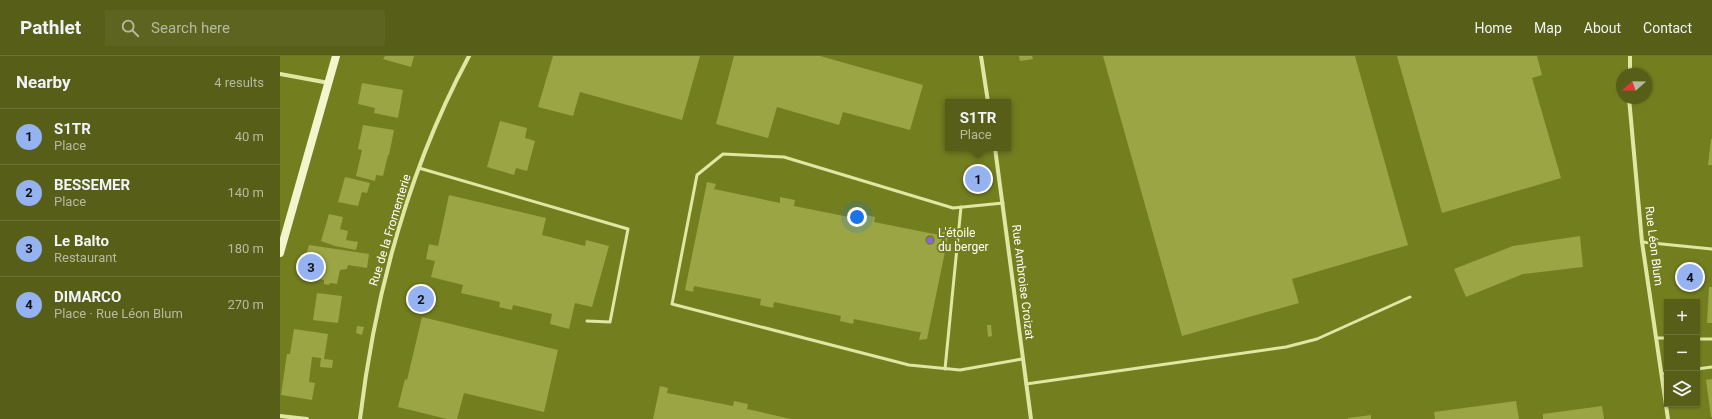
<!DOCTYPE html>
<meta charset="utf-8">
<style>
:root{--surface:#565e17;--page:#5c6420;--text:#f1f3f6;--muted:#b6baa1;--line:#6c7336;--accent:#95b2f1}
body{margin:0;font-family:Roboto,sans-serif;background:var(--page);color:var(--text)}
.controls{position:absolute;right:12px;bottom:12px;display:grid;overflow:hidden;border-radius:0px;box-shadow:0 1px 3px #0004}
.controls button{width:36px;height:36px;display:grid;place-items:center;padding:0;border:0;border-bottom:1px solid var(--line);background:var(--surface);color:var(--text);font:20px sans-serif}
.compass{position:absolute;left:1336px;top:12px;width:36px;height:36px;border-radius:50%;background:var(--surface);box-shadow:0 1px 3px #0004;rotate:250deg}
.you{position:absolute;left:577px;top:161px;width:14px;height:14px;margin:-10px;border:3px solid #fff;border-radius:50%;background:#1a73e8;box-shadow:0 0 0 6px #1a73e833}
.badge{display:grid;place-items:center;width:26px;height:26px;border-radius:50%;background:var(--accent);color:#111;font-size:13px;font-weight:700}
.pin{position:absolute;translate:-50% -50%;border:2px solid #fff;box-shadow:0 1px 4px #0006}
.popup{position:absolute;left:665px;top:43px;width:66px;height:52px;box-sizing:border-box;display:grid;place-content:center;border-radius:0px;background:var(--surface);filter:drop-shadow(0 1px 3px #0005);font-size:13px;white-space:nowrap;color:var(--muted)}
.popup b{font-size:15px;color:var(--text)}
.popup::after{content:'';position:absolute;left:50%;top:100%;margin-left:-8px;border:8px solid transparent;border-top-color:var(--surface)}
.list{margin:0;padding:0;list-style:none}
h2{display:flex;justify-content:space-between;align-items:center;height:52px;margin:0;padding:0 16px;font-size:17px}
h2 small{font-size:13px;font-weight:400;color:var(--muted)}
.list li{display:grid;grid-template-columns:26px 1fr auto;gap:12px;align-items:center;box-sizing:border-box;height:56px;padding:0 16px;border-top:1px solid var(--line)}
.list b{display:block;font-size:15px;white-space:nowrap}
.list p{margin:0;font-size:13px;white-space:nowrap;color:var(--muted)}
.list em{font-size:13px;font-style:normal;color:var(--muted)}
.icon{flex:none;width:22px;height:22px;fill:none;stroke:currentColor;stroke-width:2;stroke-linecap:round;stroke-linejoin:round}
.map{position:relative;flex:none;width:1432px;height:363px;overflow:hidden}
header{display:flex;align-items:center;gap:24px;box-sizing:border-box;height:56px;padding:0 20px;background:var(--surface);border-bottom:1px solid var(--line)}
header strong{font-size:19px}
nav{display:flex;gap:22px;margin-inline-start:auto;font-size:14px}
.search{width:280px;height:36px;background:var(--page);display:flex;align-items:center;gap:10px;box-sizing:border-box;padding:0 14px;border-radius:0px;color:var(--muted);font-size:15px}
main{display:flex}
aside{flex:1;background:var(--surface)}
.map>svg:first-child{display:block}
.building{fill:#9ba543}
.lines{fill:none;stroke-linecap:round;stroke-linejoin:round}
.lane{stroke:#e0e7a2;stroke-width:3}
.street{stroke:#e0e7a2;stroke-width:4}
.secondary{stroke:#f1f6cd;stroke-width:8}
.poi-dot{fill:#8962f5;stroke:#737e1f;stroke-width:1.5}
.labels{text-anchor:middle;stroke-width:4;stroke-linejoin:round;paint-order:stroke}
.street-label{font-size:12px;fill:#fff;stroke:#737e1f}
.poi-label{font-size:12px;fill:#fff;stroke:#737e1f;text-anchor:start}
</style>
<header>
<strong>Pathlet</strong>
<div class="search"><svg class="icon" aria-label="search" viewBox="0 0 24 24"><circle cx="10" cy="10" r="6"/><path d="M15 15l6 6"/></svg>Search here</div>
<nav><a>Home</a><a>Map</a><a>About</a><a>Contact</a></nav>
</header>
<main>
<aside>
<h2>Nearby<small>4 results</small></h2>
<ul class="list">
<li><span class="badge">1</span><div><b>S1TR</b><p>Place</p></div><em>40 m</em></li>
<li><span class="badge">2</span><div><b>BESSEMER</b><p>Place</p></div><em>140 m</em></li>
<li><span class="badge">3</span><div><b>Le Balto</b><p>Restaurant</p></div><em>180 m</em></li>
<li><span class="badge">4</span><div><b>DIMARCO</b><p>Place · Rue Léon Blum</p></div><em>270 m</em></li>
</ul>
</aside>
<div class="map">
<svg width="1432" height="363" viewBox="0 0 1432 363">
<rect width="100%" height="100%" fill="#737e1f"/>
<g class="building">
<polygon points="105,0 134,0 131,11 103,3"/>
<polygon points="273,0 420,0 402,64 300,36 293,60 258,51"/>
<polygon points="454,0 540,0 643,29 630,74 563,56 559,69 497,51 488,82 436,68"/>
<polygon points="739,0 752,0 753,3 740,5"/>
<polygon points="823,0 1075,0 1128,189 1012,223 1019,247 902,280"/>
<polygon points="1117,0 1257,0 1262,19 1252,22 1281,122 1162,157"/>
<polygon points="82,27 123,34 118,62 94,57 95,52 78,48"/>
<polygon points="220,65 247,72 245,82 255,85 247,115 236,112 234,119 207,111"/>
<polygon points="83,69 114,74 109,99 108,99 103,120 96,119 95,125 76,120 82,94 78,93"/>
<polygon points="1431,83 1432,83 1432,109 1428,109"/>
<polygon points="702,116 704,128 695,130 692,118"/>
<polygon points="65,121 90,127 87,137 82,136 78,150 58,146"/>
<polygon points="427,126 436,128 434,133 500,147 500,141 515,144 514,150 579,163 581,158 595,161 594,166 659,179 663,176 666,176 668,181 647,283 639,284 641,276 638,276 574,263 573,268 560,265 561,260 494,246 493,252 480,249 481,243 414,230 413,236 405,234"/>
<polygon points="169,139 266,162 262,179 305,190 306,184 329,190 312,251 295,247 289,273 270,268 272,258 233,249 232,254 219,251 220,246 181,237 183,229 151,221 155,205 146,203 149,188 158,190"/>
<polygon points="49,158 63,161 60,173 68,175 66,184 78,186 76,194 55,190 41,185"/>
<polygon points="1300,180 1303,211 1243,218 1186,241 1174,213 1233,190"/>
<polygon points="29,189 89,198 87,212 68,209 67,213 60,214 57,228 50,227 49,229 44,228 44,224 20,221"/>
<polygon points="1417,211 1419,229 1404,230 1402,212"/>
<polygon points="1429,231 1432,231 1432,267 1427,267"/>
<polygon points="137,232 148,235 145,253 133,250"/>
<polygon points="37,237 62,240 58,267 33,264"/>
<polygon points="142,261 278,294 264,356 184,337 177,363 167,363 118,351 125,323 127,324"/>
<polygon points="707,269 711,269 712,280 708,281"/>
<polygon points="77,270 84,271 82,279 76,277"/>
<polygon points="14,273 48,278 44,303 53,304 52,312 40,311 41,302 32,301 29,326 35,327 32,344 1,339 7,298 10,298"/>
<polygon points="1432,323 1432,361 1431,361 1426,324"/>
<polygon points="380,330 388,332 387,337 453,350 454,345 468,348 467,353 511,363 373,363"/>
<polygon points="1236,345 1239,363 1155,363 1154,356"/>
<polygon points="1322,350 1324,363 1263,363 1263,358"/>
<polygon points="1091,359 1091,363 1068,363 1068,362"/>
</g>
<g class="lines">
<g class="lane">
<polyline points="139,112 348,173 330,266 307,265"/>
<polyline points="723,147 673,152 504,101 443,98 417,119 392,248 629,309 680,314 742,303"/>
<polyline points="1362,186 1432,193"/>
<polyline points="1377,282 1387,282"/>
<polyline points="1417,283 1432,283"/>
<polyline points="665,313 681,151"/>
<polyline points="1417,313 1432,311"/>
<polyline points="1382,318 1387,317"/>
<polyline points="746,328 1006,291 1037,283 1130,241"/>
</g>
<g class="street">
<polyline points="701,0 708,46"/>
<polyline points="0,18 49,27"/>
<polyline points="1350,18 1350,0"/>
<polyline points="1349,42 1362,186 1388,363"/>
<polyline points="715,92 751,363"/>
<polyline points="0,360 27,363"/>
<path d="M80,363C95,238 129,112 189,0"/>
</g>
<polyline class="secondary" points="0,197 56,0"/>
</g>
<circle class="poi-dot" cx="650" cy="184" r="4"/>
<g class="labels">
<g class="street-label">
<text transform="translate(110 174) rotate(-73)" y="4">Rue de la Fromenterie</text>
<text transform="translate(1374 190) rotate(83)" y="4">Rue Léon Blum</text>
<text transform="translate(743 226) rotate(83)" y="4">Rue Ambroise Croizat</text>
</g>
<g class="poi-label">
<text x="658" y="181">L'étoile<tspan x="658" dy="14">du berger</tspan></text>
</g>
</g>
</svg>
<div class="controls">
<button>+</button>
<button>−</button>
<button><svg class="icon" aria-label="layers" viewBox="0 0 24 24"><path d="M12 4l9 5-9 5-9-5zM3 14l9 5 9-5"/></svg></button>
</div>
<svg class="compass" viewBox="-18 -18 36 36"><path d="M0-13l5 13h-10z" fill="#e53935"/><path d="M0 13l5-13h-10z" fill="#b6baa1"/></svg>
<div class="you"></div>
<div class="pin badge" style="left:698px;top:123px">1</div>
<div class="popup"><b>S1TR</b>Place</div>
<div class="pin badge" style="left:141px;top:243px">2</div>
<div class="pin badge" style="left:31px;top:211px">3</div>
<div class="pin badge" style="left:1410px;top:221px">4</div>
</div>
</main>
